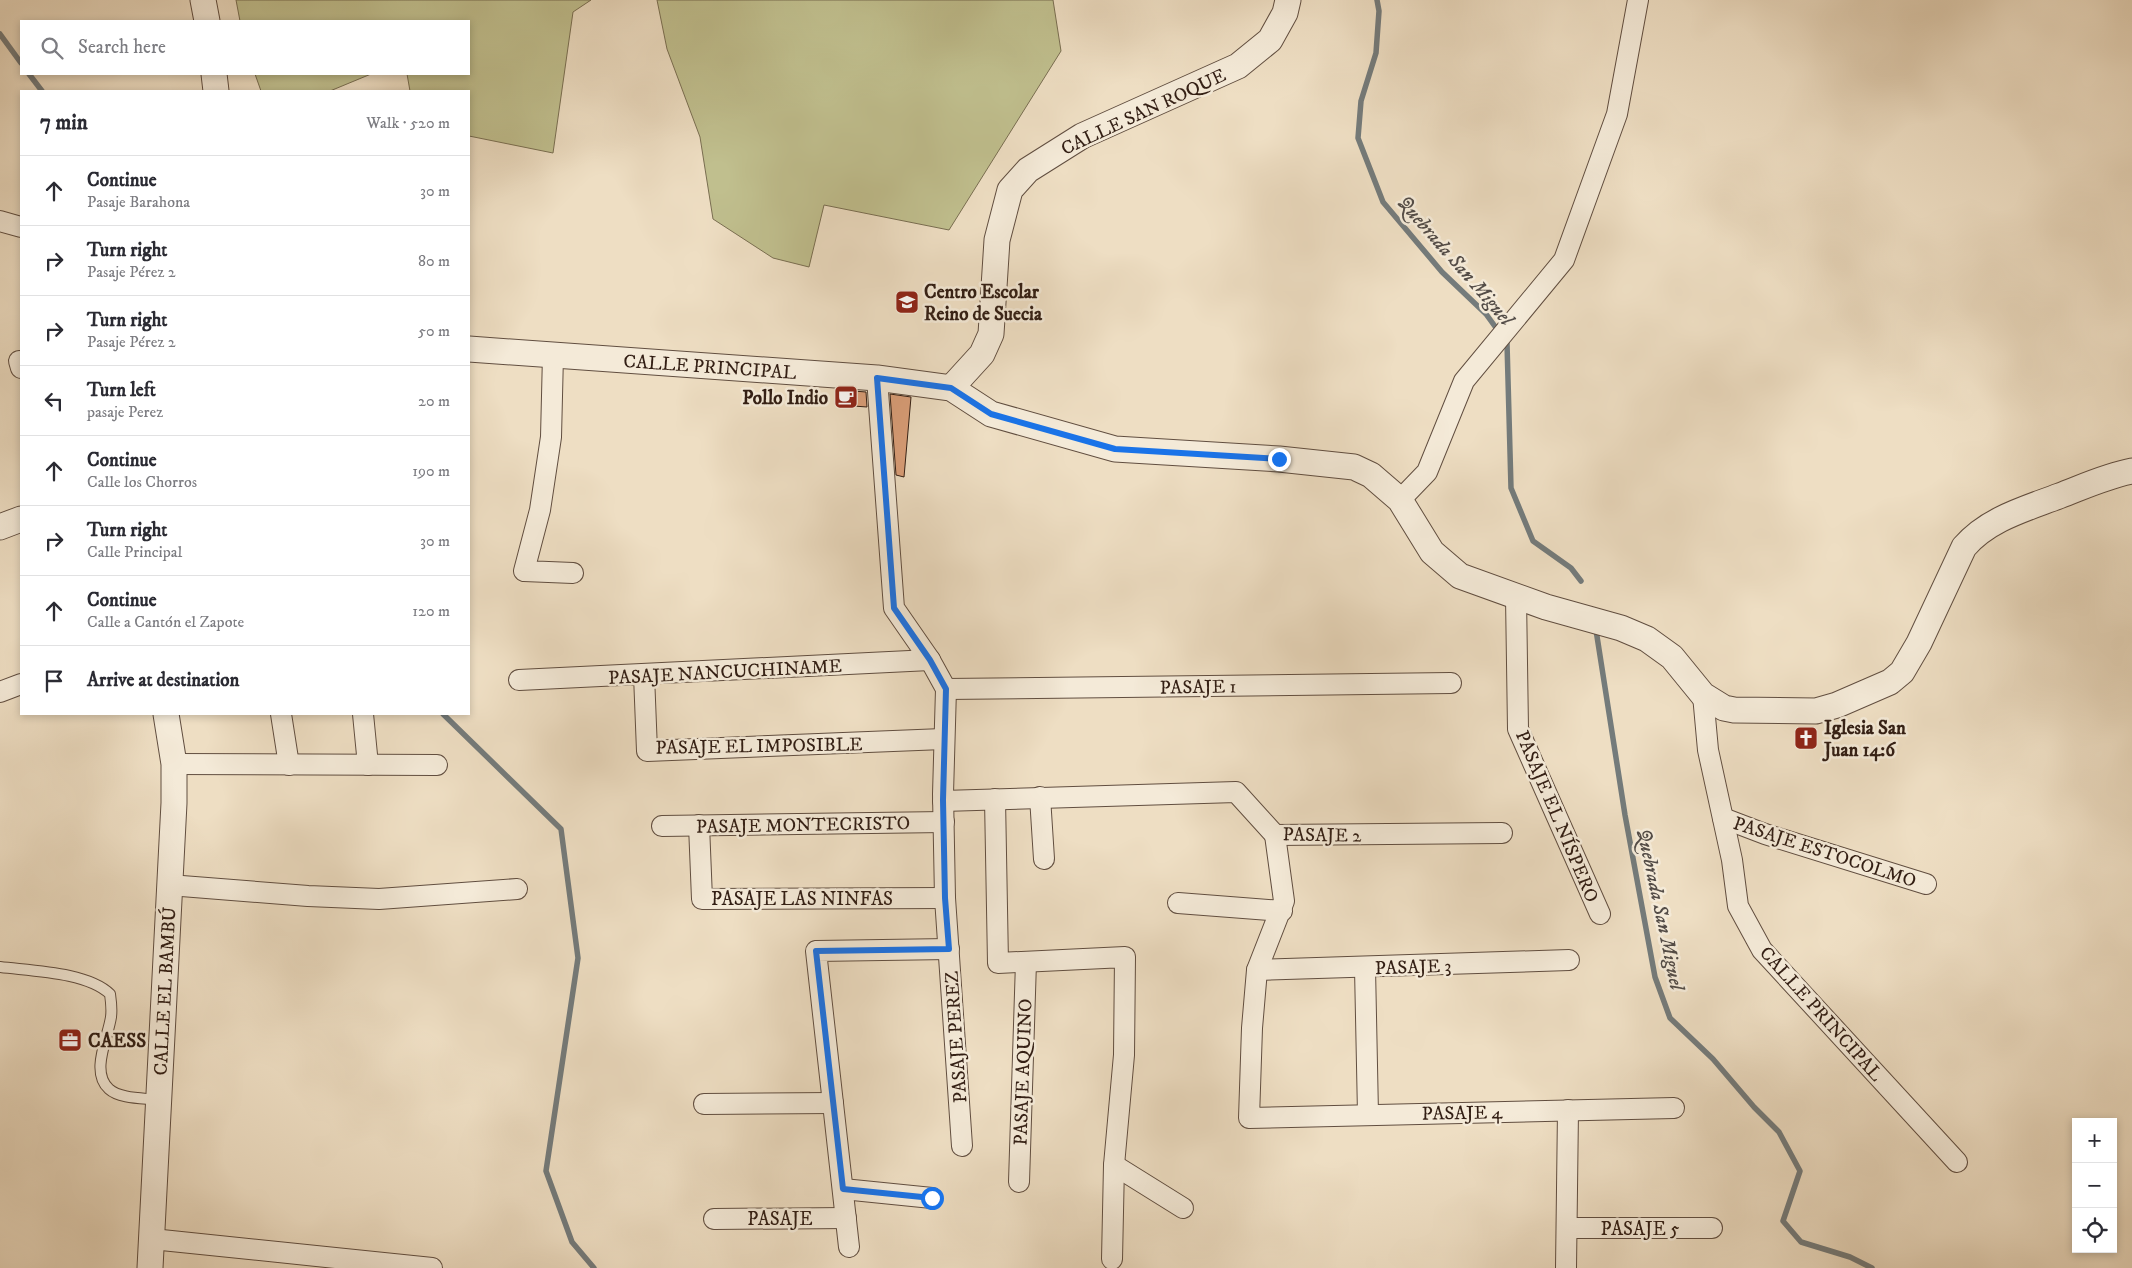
<!DOCTYPE html>
<meta charset="utf-8">
<style>
:root{--surface:#fff;--page:#f2f2f3;--text:#2b2b33;--muted:#7c7c81;--line:#e1e1e2}
body{margin:0;font-family:"IM FELL DW Pica",serif;background:var(--page);color:var(--text)}
.controls{position:absolute;right:15px;bottom:15px;display:grid;overflow:hidden;border-radius:0px;box-shadow:0 2px 8px #0003}
.controls button{width:45px;height:45px;display:grid;place-items:center;padding:0;border:0;border-bottom:1px solid var(--line);background:var(--surface);color:var(--text);font:25px sans-serif}
.stop{position:absolute;width:15px;height:15px;margin:-11px;border:4px solid #1a73e8;border-radius:50%;background:#fff}
.stop.end{background:#1a73e8;border-color:#fff;box-shadow:0 1px 5px #0008}
.list{margin:0;padding:0;list-style:none}
h2{display:flex;justify-content:space-between;align-items:center;height:65px;margin:0;padding:0 20px;font-size:21px}
h2 small{font-size:16px;font-weight:400;color:var(--muted)}
.list li{display:grid;grid-template-columns:32px 1fr auto;gap:15px;align-items:center;box-sizing:border-box;height:70px;padding:0 20px;border-top:1px solid var(--line)}
.list b{display:block;font-size:19px;white-space:nowrap}
.list p{margin:0;font-size:16px;white-space:nowrap;color:var(--muted)}
.list em{font-size:16px;font-style:normal;color:var(--muted)}
.icon{flex:none;width:28px;height:28px;fill:none;stroke:currentColor;stroke-width:2;stroke-linecap:round;stroke-linejoin:round}
.map{position:relative;flex:none;width:2132px;height:1268px;overflow:hidden}
.search{position:absolute;background:var(--surface);box-shadow:0 2px 8px #0003;left:20px;top:20px;width:450px;height:55px;display:flex;align-items:center;gap:12px;box-sizing:border-box;padding:0 18px;border-radius:0px;color:var(--muted);font-size:19px}
.panel{position:absolute;background:var(--surface);box-shadow:0 2px 8px #0003;left:20px;top:90px;width:450px;height:625px;border-radius:0px}
.map>svg:first-child{display:block}
.green{fill:#c0bf8e;stroke:#796e51}
.lines{fill:none;stroke-linecap:round;stroke-linejoin:round}
.stream{stroke:#747b7b;stroke-width:5.5}
.building{fill:#db9f79;stroke:#321e14}
.service-casing{stroke:#614e40;stroke-width:12}
.minor-casing{stroke:#614e40;stroke-width:22}
.tertiary-casing{stroke:#614e40;stroke-width:27}
.service{stroke:#f4ead8;stroke-width:10}
.minor{stroke:#f4ead8;stroke-width:20}
.tertiary{stroke:#f4ead8;stroke-width:25}
.route{stroke:#1a73e8;stroke-width:6}
.labels{text-anchor:middle;stroke-width:5;stroke-linejoin:round;paint-order:stroke}
.street-label{font-size:19px;fill:#321e14;stroke:#f4ead8}
.poi-label{font-size:19px;font-weight:bold;fill:#321e14;stroke:#f4ead8;text-anchor:start}
.water-label{font-size:20px;font-style:italic;fill:#534c47;stroke:#f4ead8}
</style>
<div class="map">
<svg width="2132" height="1268" viewBox="0 0 2132 1268">
<rect width="100%" height="100%" fill="#eedec3"/>
<filter id="stains"><feTurbulence type="fractalNoise" baseFrequency=".004" numOctaves="4"/><feColorMatrix values="0 0 0 0 .2 0 0 0 0 .09 0 0 0 0 .02 0 0 0 .5 -.17"/></filter>
<radialGradient id="worn" r=".72"><stop offset=".6" stop-color="#630" stop-opacity="0"/><stop offset="1" stop-color="#630" stop-opacity=".3"/></radialGradient>
<g class="green">
<polygon points="236,0 591,0 573,12 553,153 469,136 469,91 410,91 407,74 469,74 469,21 240,21"/>
<polygon points="657,0 1053,0 1061,51 949,230 824,205 809,267 773,258 713,219 700,137 667,49"/>
<polygon points="255,74 371,74 330,91 261,91"/>
</g>
<g class="lines">
<g class="stream">
<polyline points="1377,0 1379,11 1376,53 1361,101 1358,138 1383,202 1442,272 1486,314 1507,343 1511,488 1533,541 1571,568 1581,581"/>
<polyline points="0,34 21,63"/>
<polyline points="29,74 42,91"/>
<polyline points="1596,630 1625,815 1655,977 1670,1018 1713,1059 1754,1107 1779,1132 1800,1171 1783,1221 1801,1242 1850,1257 1872,1268"/>
<polyline points="443,714 561,829 578,958 546,1171 572,1242 594,1268"/>
</g>
</g>
<g class="building">
<polygon points="841,390 866,392 867,407 840,405"/>
<polygon points="890,394 911,397 904,477 896,475"/>
</g>
<g class="lines">
<g class="service-casing">
<path id="service" d="M0,967C32,971 87,972 110,994C111,1001 112,1010 111,1017C108,1038 90,1072 109,1089C120,1099 144,1098 158,1100"/>
</g>
<g class="minor-casing">
<g id="minor">
<polyline points="0,221 21,227"/>
<polyline points="553,355 551,437 540,510 524,571 573,573"/>
<polyline points="19,361 21,368"/>
<polyline points="877,378 894,608 930,660 946,689 943,794 945,898 962,1146"/>
<polyline points="1400,500 1427,472 1464,381 1564,260 1617,114 1638,0"/>
<polyline points="1516,597 1518,729 1600,914"/>
<polyline points="644,675 647,751 943,739"/>
<polyline points="519,680 930,660"/>
<polyline points="946,689 1451,683"/>
<polyline points="0,692 21,684"/>
<polyline points="1703,695 1708,750 1732,860 1738,906 1762,950 1957,1162"/>
<polyline points="281,714 289,765"/>
<polyline points="363,714 368,765"/>
<polyline points="174,764 437,765"/>
<polyline points="1040,797 1044,859"/>
<polyline points="995,799 998,963 1125,957 1124,1055 1114,1165 1112,1259"/>
<polyline points="943,801 1236,792 1275,835 1502,833"/>
<polyline points="1723,818 1765,834 1926,884"/>
<polyline points="699,825 702,899 945,898"/>
<polyline points="662,826 944,822"/>
<polyline points="1275,835 1284,901 1257,970 1252,1028 1249,1118 1674,1108"/>
<polyline points="169,885 308,896 379,899 517,889"/>
<polyline points="1178,903 1282,911"/>
<polyline points="1365,968 1368,1114"/>
<polyline points="1257,970 1569,960"/>
<polyline points="704,1104 833,1103"/>
<polyline points="1114,1165 1183,1208"/>
<polyline points="1019,1182 1026,962"/>
<polyline points="843,1189 932,1198"/>
<polyline points="714,1219 846,1218"/>
<polyline points="1567,1228 1712,1228"/>
<polyline points="152,1239 432,1268"/>
<polyline points="849,1247 816,951 949,949"/>
<polyline points="1566,1268 1568,1110"/>
</g>
</g>
<g class="tertiary-casing">
<g id="tertiary">
<polyline points="203,0 207,21"/>
<polyline points="214,74 216,91"/>
<path d="M469,349L877,378L951,388L991,414L1115,449L1279,459L1354,467L1371,475L1400,500L1432,552L1460,576L1546,607L1621,628L1647,639L1672,657L1703,695L1724,708L1734,710L1816,711L1837,705L1890,682L1902,672L1919,643L1964,547C1988,519 2025,509 2059,496C2083,487 2106,476 2132,471"/>
<polyline points="951,388 982,354 991,334 997,240 1010,190 1028,170 1082,136 1238,66 1270,40 1285,13 1288,0"/>
<polyline points="0,527 21,519"/>
<polyline points="150,1268 174,803 174,764 166,714"/>
</g>
</g>
<use href="#service" class="service"/>
<use href="#minor" class="minor"/>
<use href="#tertiary" class="tertiary"/>
</g>
<g class="lines">
<polyline class="route" points="932,1198 843,1189 816,951 949,949 945,898 943,800 946,689 930,660 894,608 877,378 951,388 991,414 1115,449 1279,459"/>
</g>
<defs>
<g id="school-square" transform="scale(1.25)"><rect x="-9" y="-9" width="18" height="18" rx="4" fill="#8f2418" stroke="#f4ead8"/><path d="M0-5L7-2L0 1L-7-2ZM-4 1L0 2.5L4 1V4Q0 6-4 4Z" fill="#fff"/></g>
<g id="cafe-square" transform="scale(1.25)"><rect x="-9" y="-9" width="18" height="18" rx="4" fill="#8f2418" stroke="#f4ead8"/><path d="M-5.5-4.5H6V0H3Q3 3.5 0 3.5H-2.5Q-5.5 3.5-5.5 0ZM3-3.2v2h1.7v-2ZM-6 4.5H4V6H-6Z" fill="#fff"/></g>
<g id="church-square" transform="scale(1.25)"><rect x="-9" y="-9" width="18" height="18" rx="4" fill="#8f2418" stroke="#f4ead8"/><path d="M-1.2-6h2.4v3.5h3.3v2.4h-3.3V6h-2.4V-.1h-3.3v-2.4h3.3Z" fill="#fff"/></g>
<g id="office-square" transform="scale(1.25)"><rect x="-9" y="-9" width="18" height="18" rx="4" fill="#8f2418" stroke="#f4ead8"/><path d="M-6-3h4V-5.5h4V-3h4V5H-6ZM-1-4.5V-3h2v-1.5ZM-6 0V1H6V0Z" fill="#fff"/></g>
</defs>
<g fill-rule="evenodd">
<use href="#school-square" x="907" y="302"/>
<use href="#cafe-square" x="846" y="397"/>
<use href="#church-square" x="1806" y="738"/>
<use href="#office-square" x="70" y="1040"/>
</g>
<g class="labels">
<g class="street-label">
<text transform="translate(1143 111) rotate(-25)" y="7">CALLE SAN ROQUE</text>
<text transform="translate(710 366) rotate(4)" y="7">CALLE PRINCIPAL</text>
<text transform="translate(725 671) rotate(-3)" y="7">PASAJE NANCUCHINAME</text>
<text transform="translate(1198 686) rotate(-1)" y="7">PASAJE 1</text>
<text transform="translate(759 745) rotate(-1)" y="7">PASAJE EL IMPOSIBLE</text>
<text transform="translate(1558 816) rotate(67)" y="7">PASAJE EL NÍSPERO</text>
<text transform="translate(803 824) rotate(-1)" y="7">PASAJE MONTECRISTO</text>
<text transform="translate(1322 834) rotate(1)" y="7">PASAJE 2</text>
<text transform="translate(1825 851) rotate(18)" y="7">PASAJE ESTOCOLMO</text>
<text x="802" y="905">PASAJE LAS NINFAS</text>
<text transform="translate(1413 966) rotate(-2)" y="7">PASAJE 3</text>
<text transform="translate(164 991) rotate(-87)" y="7">CALLE EL BAMBÚ</text>
<text transform="translate(1822 1013) rotate(48)" y="7">CALLE PRINCIPAL</text>
<text transform="translate(955 1037) rotate(-94)" y="7">PASAJE PEREZ</text>
<text transform="translate(1022 1072) rotate(-88)" y="7">PASAJE AQUINO</text>
<text transform="translate(1462 1112) rotate(-1)" y="7">PASAJE 4</text>
<text x="780" y="1225">PASAJE</text>
<text x="1640" y="1235">PASAJE 5</text>
</g>
<g class="poi-label">
<text x="924" y="298">Centro Escolar<tspan x="924" dy="22">Reino de Suecia</tspan></text>
<text x="828" y="404" text-anchor="end">Pollo Indio</text>
<text x="1824" y="734">Iglesia San<tspan x="1824" dy="22">Juan 14:6</tspan></text>
<text x="88" y="1047">CAESS</text>
</g>
<g class="water-label">
<text transform="translate(1456 260) rotate(49)" y="7">Quebrada San Miguel</text>
<text transform="translate(1661 909) rotate(78)" y="7">Quebrada San Miguel</text>
</g>
</g>
<rect width="100%" height="100%" filter="url(#stains)"/>
<rect width="100%" height="100%" fill="url(#worn)"/>
</svg>
<div class="controls">
<button>+</button>
<button>−</button>
<button><svg class="icon" aria-label="locate" viewBox="0 0 24 24"><circle cx="12" cy="12" r="6"/><path d="M12 2v4M12 18v4M2 12h4M18 12h4"/></svg></button>
</div>
<div class="stop" style="left:932px;top:1198px"></div>
<div class="stop end" style="left:1279px;top:459px"></div>
<div class="search"><svg class="icon" aria-label="search" viewBox="0 0 24 24"><circle cx="10" cy="10" r="6"/><path d="M15 15l6 6"/></svg>Search here</div>
<section class="panel">
<h2>7 min<small>Walk · 520 m</small></h2>
<ul class="list">
<li><svg class="icon" aria-label="ahead" viewBox="0 0 24 24"><path d="M12 20V5M6 11l6-6 6 6"/></svg><div><b>Continue</b><p>Pasaje Barahona</p></div><em>30 m</em></li>
<li><svg class="icon" aria-label="right" viewBox="0 0 24 24"><path d="M7 20v-9h11M14 6l5 5-5 5"/></svg><div><b>Turn right</b><p>Pasaje Pérez 2</p></div><em>80 m</em></li>
<li><svg class="icon" aria-label="right" viewBox="0 0 24 24"><path d="M7 20v-9h11M14 6l5 5-5 5"/></svg><div><b>Turn right</b><p>Pasaje Pérez 2</p></div><em>50 m</em></li>
<li><svg class="icon" aria-label="left" viewBox="0 0 24 24"><path d="M17 20v-9H6M10 6l-5 5 5 5"/></svg><div><b>Turn left</b><p>pasaje Perez</p></div><em>20 m</em></li>
<li><svg class="icon" aria-label="ahead" viewBox="0 0 24 24"><path d="M12 20V5M6 11l6-6 6 6"/></svg><div><b>Continue</b><p>Calle los Chorros</p></div><em>190 m</em></li>
<li><svg class="icon" aria-label="right" viewBox="0 0 24 24"><path d="M7 20v-9h11M14 6l5 5-5 5"/></svg><div><b>Turn right</b><p>Calle Principal</p></div><em>30 m</em></li>
<li><svg class="icon" aria-label="ahead" viewBox="0 0 24 24"><path d="M12 20V5M6 11l6-6 6 6"/></svg><div><b>Continue</b><p>Calle a Cantón el Zapote</p></div><em>120 m</em></li>
<li><svg class="icon" aria-label="arrive" viewBox="0 0 24 24"><path d="M6 21V4h12l-3 4 3 4H6"/></svg><div><b>Arrive at destination</b></div></li>
</ul>
</section>
</div>
